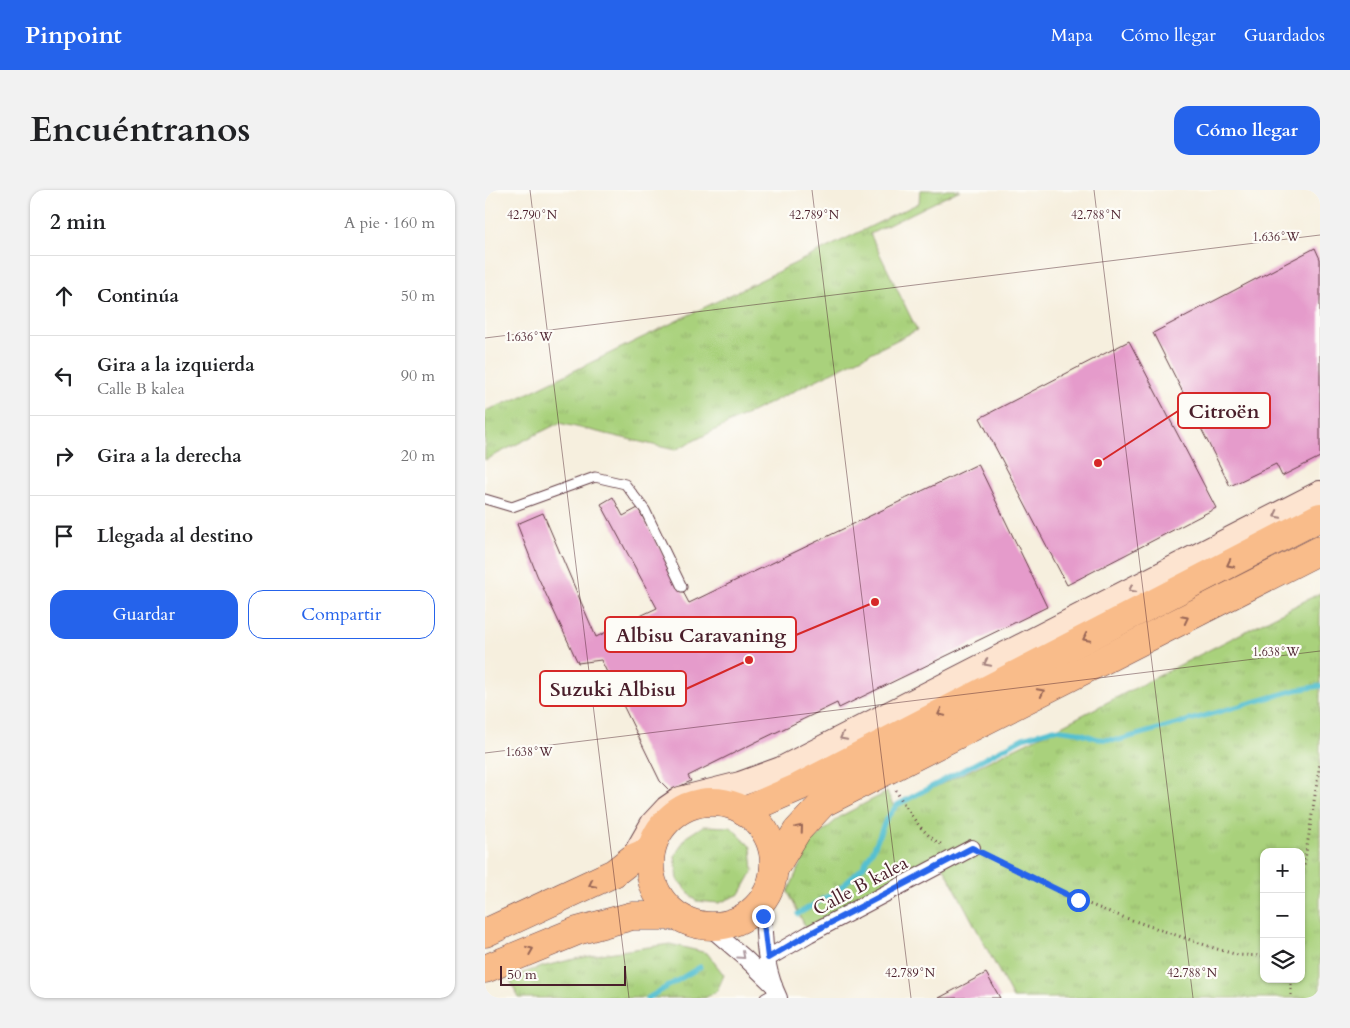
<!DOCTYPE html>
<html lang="es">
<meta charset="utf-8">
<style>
:root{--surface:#fff;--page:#f2f2f2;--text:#202124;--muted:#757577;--line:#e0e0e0;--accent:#2563eb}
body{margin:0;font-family:Cardo,serif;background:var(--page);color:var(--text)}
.controls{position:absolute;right:15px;bottom:15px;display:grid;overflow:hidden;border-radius:10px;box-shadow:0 1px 4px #0004}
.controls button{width:45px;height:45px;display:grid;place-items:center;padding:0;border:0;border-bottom:1px solid var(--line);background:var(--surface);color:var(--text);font:25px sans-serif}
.scale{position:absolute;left:15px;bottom:12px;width:126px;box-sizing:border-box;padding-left:5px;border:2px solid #4a1f2b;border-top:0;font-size:14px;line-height:18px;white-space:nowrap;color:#4a1f2b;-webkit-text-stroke:4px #fdfcf7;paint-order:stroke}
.stop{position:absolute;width:15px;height:15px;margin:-11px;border:4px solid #2563eb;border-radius:50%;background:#fff}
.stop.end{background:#2563eb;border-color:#fff;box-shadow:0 1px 5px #0008}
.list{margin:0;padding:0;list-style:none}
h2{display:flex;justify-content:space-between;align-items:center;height:65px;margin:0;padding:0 20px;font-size:21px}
h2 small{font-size:16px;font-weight:400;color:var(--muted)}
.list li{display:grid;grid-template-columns:32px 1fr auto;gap:15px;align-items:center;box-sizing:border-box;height:80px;padding:0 20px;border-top:1px solid var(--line)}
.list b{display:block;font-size:19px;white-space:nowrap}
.list p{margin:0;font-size:16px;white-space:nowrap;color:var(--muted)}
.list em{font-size:16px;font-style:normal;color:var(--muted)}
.actions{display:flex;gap:10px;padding:15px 20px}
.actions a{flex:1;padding:11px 0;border:1px solid var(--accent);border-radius:15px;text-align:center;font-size:18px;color:var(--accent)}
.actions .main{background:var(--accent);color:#fff}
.icon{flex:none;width:28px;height:28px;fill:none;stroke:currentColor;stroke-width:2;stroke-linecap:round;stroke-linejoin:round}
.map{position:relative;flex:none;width:835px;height:808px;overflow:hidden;border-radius:15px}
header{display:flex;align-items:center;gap:30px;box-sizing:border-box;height:70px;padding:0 25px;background:var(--accent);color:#fff}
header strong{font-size:24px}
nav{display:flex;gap:28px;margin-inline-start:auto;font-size:18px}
.intro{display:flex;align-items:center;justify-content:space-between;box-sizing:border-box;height:120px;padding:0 30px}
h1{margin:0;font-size:35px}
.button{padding:12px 22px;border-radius:15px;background:var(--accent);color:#fff;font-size:18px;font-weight:700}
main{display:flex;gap:30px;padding:0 30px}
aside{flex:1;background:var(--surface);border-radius:15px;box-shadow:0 1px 4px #0004}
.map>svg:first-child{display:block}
.grass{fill:url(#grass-tufts);stroke:#7a7854;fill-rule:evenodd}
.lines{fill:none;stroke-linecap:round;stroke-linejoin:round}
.stream{stroke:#55c0d1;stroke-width:5}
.building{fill:#e59bcb}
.lane-casing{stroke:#643e46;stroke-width:11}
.street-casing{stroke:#643e46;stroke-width:18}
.secondary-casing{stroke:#643e46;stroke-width:26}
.highway-casing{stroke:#643e46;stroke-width:29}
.path{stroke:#643e46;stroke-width:3;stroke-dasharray:1 4;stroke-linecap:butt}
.lane{stroke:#fff;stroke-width:9}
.street{stroke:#fff;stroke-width:16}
.secondary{stroke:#fde4d0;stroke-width:24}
.highway{stroke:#f9bc8a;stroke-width:28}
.oneway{stroke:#a4827e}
.oneway2{stroke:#996656}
.oneway3{stroke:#ae9aa0}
.route{stroke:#2563eb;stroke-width:6}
.ticks{fill:none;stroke:#4a1f2b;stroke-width:1;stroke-opacity:0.45}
.labels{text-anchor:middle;stroke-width:4.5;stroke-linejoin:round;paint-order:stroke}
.street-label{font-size:19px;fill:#4a1f2b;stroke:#fdfcf7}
.ticks-label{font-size:12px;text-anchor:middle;fill:#4a1f2b;stroke:#fdfcf7;stroke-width:4.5;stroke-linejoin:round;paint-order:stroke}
.leader{fill:none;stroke:#d62828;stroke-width:2}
.callout-dot{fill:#d62828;stroke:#fdfcf7;stroke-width:2}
.callout{fill:#fdfcf7;stroke:#d62828;stroke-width:2}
.callout-label{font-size:20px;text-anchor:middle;font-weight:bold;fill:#4a1f2b}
</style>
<header>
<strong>Pinpoint</strong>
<nav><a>Mapa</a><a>Cómo llegar</a><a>Guardados</a></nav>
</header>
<div class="intro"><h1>Encuéntranos</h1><a class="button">Cómo llegar</a></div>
<main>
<aside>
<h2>2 min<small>A pie · 160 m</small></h2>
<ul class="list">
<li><svg class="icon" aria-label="ahead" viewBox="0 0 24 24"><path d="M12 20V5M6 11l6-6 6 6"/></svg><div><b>Continúa</b></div><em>50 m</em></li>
<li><svg class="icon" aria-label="left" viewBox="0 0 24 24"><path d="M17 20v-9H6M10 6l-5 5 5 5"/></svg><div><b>Gira a la izquierda</b><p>Calle B kalea</p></div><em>90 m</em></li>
<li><svg class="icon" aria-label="right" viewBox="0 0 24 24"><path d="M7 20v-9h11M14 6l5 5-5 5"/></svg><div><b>Gira a la derecha</b></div><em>20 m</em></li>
<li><svg class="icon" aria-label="arrive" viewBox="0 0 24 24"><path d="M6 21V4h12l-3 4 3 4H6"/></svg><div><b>Llegada al destino</b></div></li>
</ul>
<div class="actions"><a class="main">Guardar</a><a>Compartir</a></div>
</aside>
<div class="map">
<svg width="835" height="808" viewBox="0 0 835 808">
<defs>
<pattern id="grass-tufts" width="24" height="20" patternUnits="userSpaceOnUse" patternTransform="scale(1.25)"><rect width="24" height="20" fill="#a9d17c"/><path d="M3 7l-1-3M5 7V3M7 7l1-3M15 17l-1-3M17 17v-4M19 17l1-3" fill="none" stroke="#93b36b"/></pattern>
</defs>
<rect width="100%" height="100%" fill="#fdfcf7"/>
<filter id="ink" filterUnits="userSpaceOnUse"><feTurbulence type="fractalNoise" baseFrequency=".02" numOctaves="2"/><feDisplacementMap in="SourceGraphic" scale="10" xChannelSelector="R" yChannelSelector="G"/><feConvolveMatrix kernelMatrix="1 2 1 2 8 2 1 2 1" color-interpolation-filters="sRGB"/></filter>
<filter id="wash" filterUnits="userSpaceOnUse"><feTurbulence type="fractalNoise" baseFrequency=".0096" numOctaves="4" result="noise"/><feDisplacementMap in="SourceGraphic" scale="20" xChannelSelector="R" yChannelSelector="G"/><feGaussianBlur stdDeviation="1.12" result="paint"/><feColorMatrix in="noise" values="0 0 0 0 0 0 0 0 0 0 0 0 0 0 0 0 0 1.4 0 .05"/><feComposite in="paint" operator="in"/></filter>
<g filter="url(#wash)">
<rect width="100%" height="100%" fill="#f6efde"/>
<g class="grass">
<polygon points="435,0 475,0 385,44 432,140 190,260 74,233 0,270 0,221 33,208 434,13"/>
<path d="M835,403V808H528L455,670L324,744L303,702L324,654L356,626L402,602L409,617L578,535ZM779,662H816V789H779Z"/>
<polygon points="218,636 246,637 266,657 268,681 255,704 234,713 211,711 193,690 190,666 201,647"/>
<path d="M185,754L222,763L239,785L232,801L220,808H34L24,788C75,768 130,762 185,754Z"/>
</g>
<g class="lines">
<g class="stream">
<polyline points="313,724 353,700 378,677 389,658 401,629 412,615 538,548 569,539 593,542 613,549 634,550 811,500 835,496"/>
<polyline points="163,808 215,777"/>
</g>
</g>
<g id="blocks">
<g class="building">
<polygon points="830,58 835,69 835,267 797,286 791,274 745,296 668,143"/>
<polygon points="644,151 731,318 582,395 495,228"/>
<polygon points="493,274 562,417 354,518 352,513 271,552 203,586 206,591 185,601 175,591 116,470 93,473 52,385 32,334 58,323 111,447 172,418 116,314 128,307 138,326 153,318 204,413"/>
<polygon points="501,783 515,808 454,808"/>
</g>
</g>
</g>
<g filter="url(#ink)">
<use href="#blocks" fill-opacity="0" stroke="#643e46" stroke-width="1"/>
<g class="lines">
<g class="lane-casing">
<g id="lane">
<polyline points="0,309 27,317 110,287 140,294 160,320 197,397"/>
<polyline points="280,808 291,802"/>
</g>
</g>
<g class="street-casing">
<g id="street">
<path d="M280,705C277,739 279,777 294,808"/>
<polyline points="224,737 259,767 289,796"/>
<polyline points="283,768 324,744 487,658"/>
</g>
</g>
<g class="secondary-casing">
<polyline id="secondary" points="148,668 168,633 182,618 195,609 255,594 296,579 835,303"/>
</g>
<g class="highway-casing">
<g id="highway">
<circle cx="227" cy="674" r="62"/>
<polyline points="259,621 314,597 835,327"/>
<polyline points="289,679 312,641 338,613 835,360"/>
<polyline points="0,743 129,683 148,668 165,661"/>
<polyline points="0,779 92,741 147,726 191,726"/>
</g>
</g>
<g class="path">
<path d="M411,600C420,618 439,647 458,655"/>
<polyline points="501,665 593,710 638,727 732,759 753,765 779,766"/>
<polyline points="816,695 835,573"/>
<polyline points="806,789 806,808"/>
</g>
<use href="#lane" class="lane"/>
<use href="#street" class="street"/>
<use href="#secondary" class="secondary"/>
<use href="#highway" class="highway"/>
</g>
<defs><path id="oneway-chevron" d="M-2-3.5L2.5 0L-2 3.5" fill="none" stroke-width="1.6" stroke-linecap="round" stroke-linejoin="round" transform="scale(1.25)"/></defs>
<g class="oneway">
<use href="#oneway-chevron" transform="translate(792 325) rotate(153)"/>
<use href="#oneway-chevron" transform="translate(647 399) rotate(153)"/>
<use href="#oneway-chevron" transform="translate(502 473) rotate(153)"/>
<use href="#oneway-chevron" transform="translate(358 547) rotate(153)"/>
</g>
<g class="oneway2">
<use href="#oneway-chevron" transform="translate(745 374) rotate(153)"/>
<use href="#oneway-chevron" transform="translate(700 429) rotate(-27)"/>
<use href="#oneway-chevron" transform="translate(601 448) rotate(153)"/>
<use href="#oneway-chevron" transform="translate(556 502) rotate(-27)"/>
<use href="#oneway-chevron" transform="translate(456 523) rotate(153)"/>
<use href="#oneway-chevron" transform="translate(315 638) rotate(-50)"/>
<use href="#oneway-chevron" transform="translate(107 694) rotate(154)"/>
<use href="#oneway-chevron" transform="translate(45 760) rotate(-22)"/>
</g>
<use class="oneway3" href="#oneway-chevron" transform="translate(257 766) rotate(42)"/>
</g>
<g class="lines" filter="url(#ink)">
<polyline class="route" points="278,726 283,768 324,744 487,658 593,710"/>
</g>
<path class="ticks" d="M45,0L144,808M327,0L426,808M609,0L708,808M0,148L835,45M0,563L835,461"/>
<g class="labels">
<g class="street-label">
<text transform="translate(375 695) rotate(-28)" y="7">Calle B kalea</text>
</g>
</g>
<g class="ticks-label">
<text x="47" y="29">42.790°N</text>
<text x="329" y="29">42.789°N</text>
<text x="611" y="29">42.788°N</text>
<text x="791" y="51">1.636°W</text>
<text x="44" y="151">1.636°W</text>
<text x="791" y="466">1.638°W</text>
<text x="44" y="566">1.638°W</text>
<text x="425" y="787">42.789°N</text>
<text x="707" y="787">42.788°N</text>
</g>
<path class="leader" d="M613 273L693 221M390 412L311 445M264 470L201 499"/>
<g class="callout-dot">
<circle cx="613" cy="273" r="5"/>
<circle cx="390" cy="412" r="5"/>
<circle cx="264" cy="470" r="5"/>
</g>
<g class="callout">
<rect x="693" y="203" width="92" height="35" rx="5"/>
<rect x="120" y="427" width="191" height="35" rx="5"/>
<rect x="55" y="481" width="146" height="35" rx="5"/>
</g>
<g class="callout-label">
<text x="739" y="228">Citroën</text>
<text x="216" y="452">Albisu Caravaning</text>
<text x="128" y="506">Suzuki Albisu</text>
</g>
</svg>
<div class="controls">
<button>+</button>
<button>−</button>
<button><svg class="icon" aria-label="layers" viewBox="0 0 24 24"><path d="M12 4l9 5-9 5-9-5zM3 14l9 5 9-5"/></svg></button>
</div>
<div class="scale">50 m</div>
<div class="stop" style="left:593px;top:710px"></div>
<div class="stop end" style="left:278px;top:726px"></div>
</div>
</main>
